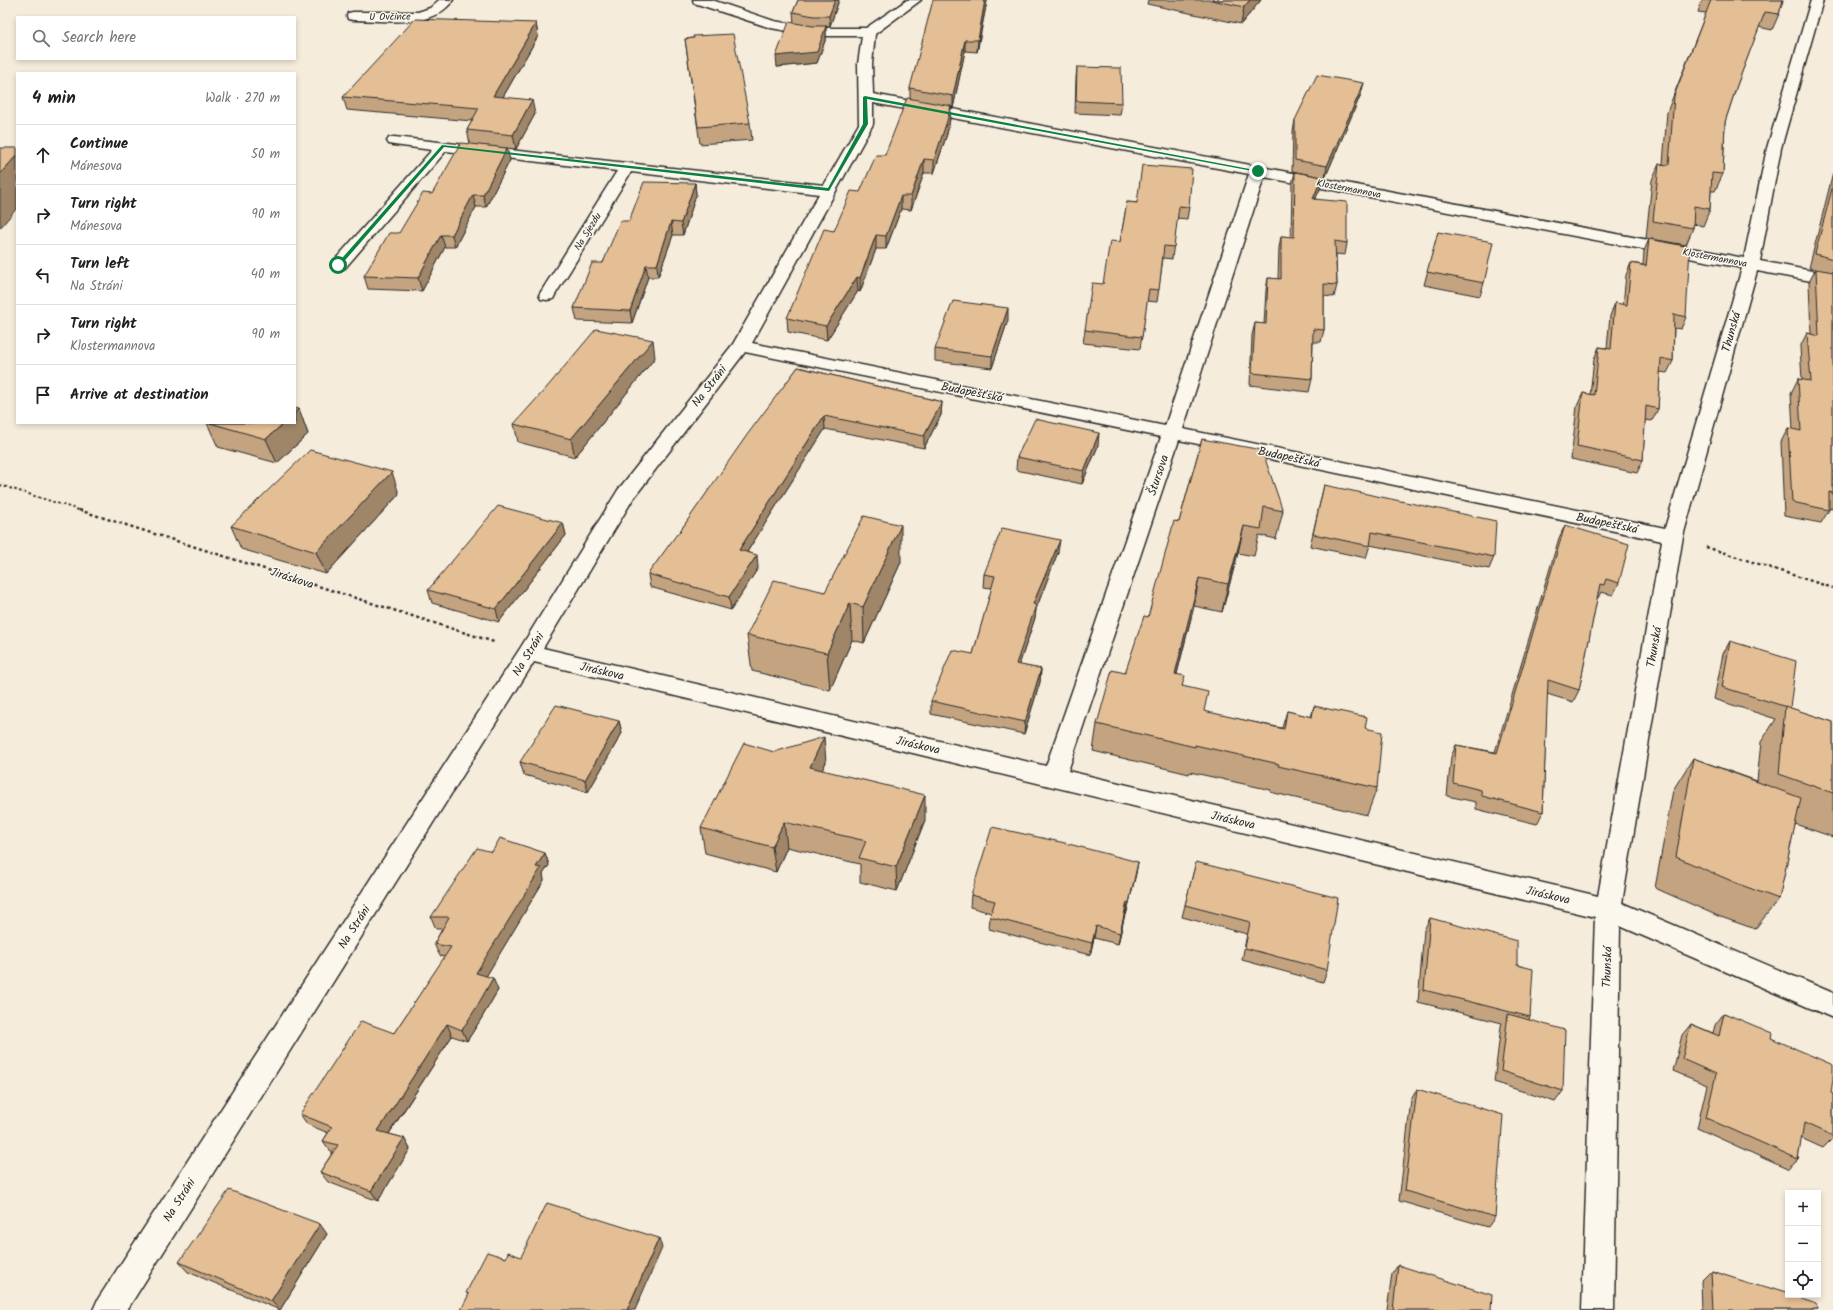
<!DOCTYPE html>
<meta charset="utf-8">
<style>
:root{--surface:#fff;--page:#f6f6f6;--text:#202124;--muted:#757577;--line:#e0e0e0}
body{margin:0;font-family:Kalam,sans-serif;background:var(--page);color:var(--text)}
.controls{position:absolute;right:12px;bottom:12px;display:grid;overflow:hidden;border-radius:0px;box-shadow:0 2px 6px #0003}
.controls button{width:36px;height:36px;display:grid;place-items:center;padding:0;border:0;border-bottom:1px solid var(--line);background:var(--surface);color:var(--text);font:20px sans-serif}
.stop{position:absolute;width:12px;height:12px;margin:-9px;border:3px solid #0b8043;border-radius:50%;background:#fff}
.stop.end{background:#0b8043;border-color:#fff;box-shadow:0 1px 4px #0008}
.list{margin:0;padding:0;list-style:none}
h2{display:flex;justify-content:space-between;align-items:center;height:52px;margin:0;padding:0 16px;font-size:17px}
h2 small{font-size:13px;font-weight:400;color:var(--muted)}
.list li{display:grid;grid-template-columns:26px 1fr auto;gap:12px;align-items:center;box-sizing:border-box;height:60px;padding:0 16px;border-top:1px solid var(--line)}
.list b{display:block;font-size:15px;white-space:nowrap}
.list p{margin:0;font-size:13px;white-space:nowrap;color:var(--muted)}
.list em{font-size:13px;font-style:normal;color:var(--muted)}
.icon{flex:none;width:22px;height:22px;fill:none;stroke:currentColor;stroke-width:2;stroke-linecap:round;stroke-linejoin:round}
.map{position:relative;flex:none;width:1833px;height:1310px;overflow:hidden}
.search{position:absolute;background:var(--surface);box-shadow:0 2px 6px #0003;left:16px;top:16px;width:280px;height:44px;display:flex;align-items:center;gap:10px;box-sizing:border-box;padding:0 14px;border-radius:0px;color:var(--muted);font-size:15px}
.panel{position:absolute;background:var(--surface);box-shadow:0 2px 6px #0003;left:16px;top:72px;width:280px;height:352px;border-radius:0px}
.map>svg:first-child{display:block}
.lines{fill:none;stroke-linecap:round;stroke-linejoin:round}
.minor-casing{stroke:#2b2b2b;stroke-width:3}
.path-far1{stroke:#2b2b2b;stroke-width:2;stroke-dasharray:2.5 2.5;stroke-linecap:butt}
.path{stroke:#2b2b2b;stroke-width:2.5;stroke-dasharray:3 3;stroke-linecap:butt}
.minor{fill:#fbf7ec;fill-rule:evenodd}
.wall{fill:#c4a480;stroke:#2b2b2b}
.shaded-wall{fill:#a08668;stroke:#2b2b2b}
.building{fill:#e4bf95;stroke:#2b2b2b}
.route{fill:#0b8043}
.labels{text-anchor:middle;stroke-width:3;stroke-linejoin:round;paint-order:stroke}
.far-street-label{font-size:10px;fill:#2b2b2b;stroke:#fbf7ec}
.street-label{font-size:12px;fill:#2b2b2b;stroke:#fbf7ec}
</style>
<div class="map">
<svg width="1833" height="1310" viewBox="0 0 1833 1310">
<rect width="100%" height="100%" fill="#f6ecdb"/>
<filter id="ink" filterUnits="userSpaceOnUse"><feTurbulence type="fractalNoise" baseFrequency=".025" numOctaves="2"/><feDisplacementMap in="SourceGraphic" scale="8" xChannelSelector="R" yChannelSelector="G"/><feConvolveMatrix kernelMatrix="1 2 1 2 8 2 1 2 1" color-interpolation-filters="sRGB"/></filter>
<g filter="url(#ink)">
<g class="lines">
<g class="minor-casing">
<g id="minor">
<path d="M439,0H453C433,30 384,20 353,20L348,19L347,16L348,13L353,12H418L430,8Z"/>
<path d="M693,0H712L774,21L814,28H866L907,0H921L875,34L872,64L873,94L1744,258L1767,148L1811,0H1823L1781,148L1760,261L1833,275V285L1757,271L1683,536L1622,903L1833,993V1018L1620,926L1614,1310H1582L1595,917L534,662L127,1310H93L98,1299L521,647L618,490L733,344L819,194L631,172L555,295L553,299L547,300L541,299L539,295L617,171L446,151L345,268L339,270L333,268L331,265L333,262L432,150L394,145L389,144L387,141L389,138L394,137L824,185L859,124L858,64L862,36H814L771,28L694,3ZM873,103L1249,174L1165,426L752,343L873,124ZM1264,177L1742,268L1665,528L1183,429ZM745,352L1161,437L1046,766L543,648L633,499ZM1179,440L1662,541L1598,896L1068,771Z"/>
</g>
</g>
<polyline class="path-far1" points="0,485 82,511"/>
<g class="path">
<polyline points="79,510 494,642"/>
<polyline points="1706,547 1833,588"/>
</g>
<use href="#minor" class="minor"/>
</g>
<g class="wall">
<polygon points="798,0 839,0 830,26 826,26 826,38 817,63 777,67 794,23 793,12"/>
<polygon points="1148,0 1261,0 1241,24 1147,4"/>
<polygon points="1702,0 1783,0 1779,14 1772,30 1759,27 1737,85 1725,122 1723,174 1715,191 1711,191 1710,209 1703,226 1693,224 1693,228 1686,245 1646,238 1652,180 1659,164 1663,164 1667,112 1706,13 1698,12"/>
<polygon points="987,1 977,52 965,51 953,108 951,107 950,119 947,134 934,173 924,173 911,210 901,209 886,249 876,249 860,292 858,291 827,340 788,332 787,318 834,231 885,155 910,98 910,88"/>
<polygon points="536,23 538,36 503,97 535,114 516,149 475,145 510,160 486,207 476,207 455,247 445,247 422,291 368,289 364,276 432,194 470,144 467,130 472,121 347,110 343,97"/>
<polygon points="694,38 750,123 752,140 700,144 685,39"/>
<polygon points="1077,67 1122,103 1120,115 1075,113 1076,78"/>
<polygon points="1361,94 1325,178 1292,171 1293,132 1295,120"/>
<polygon points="1295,172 1322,177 1320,189 1315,199 1347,243 1345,255 1336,254 1337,285 1334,297 1324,296 1324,330 1321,342 1313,342 1312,379 1309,392 1250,385 1252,335 1255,323 1264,324 1266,290 1268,278 1278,279 1279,248 1281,236 1291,237 1292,184"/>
<polygon points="1833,173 1833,509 1829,508 1829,510 1821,523 1784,516 1781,442 1788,428 1793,429 1791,393 1798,379 1802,380 1800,347 1807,333 1811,334 1809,282 1816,269 1809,268"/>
<polygon points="695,183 696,195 683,235 673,235 658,277 648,277 632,323 577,321 574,308 629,221"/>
<polygon points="1127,202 1189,207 1187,219 1177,218 1172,259 1163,258 1157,302 1147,301 1140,349 1083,343 1085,330 1120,242"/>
<polygon points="1438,232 1484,283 1480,296 1424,285"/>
<polygon points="1649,239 1686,317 1681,329 1674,328 1673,361 1667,373 1660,372 1658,409 1652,421 1645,420 1643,460 1637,473 1571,459 1577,406 1583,393 1590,395 1594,359 1599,347 1607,348 1610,316 1615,303 1623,305 1626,275 1631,263 1643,265 1644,251"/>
<polygon points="1008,320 992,368 935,361 935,349"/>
<polygon points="655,358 575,457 518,442 514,424"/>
<polygon points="798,367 942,402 941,415 924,448 825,429 747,552 758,568 731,610 650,587 648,574 678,534"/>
<polygon points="299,409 308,434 277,463 218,447 207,423 295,423"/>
<polygon points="1202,439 1283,511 1276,539 1259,535 1254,556 1238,553 1222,612 1194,606 1177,674 1183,687 1204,712 1282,728 1287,711 1311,717 1314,706 1365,728 1377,788 1367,815 1270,792 1271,790 1190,772 1189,774 1093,751 1097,724 1125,673 1148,617 1179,522"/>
<polygon points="1098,446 1082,484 1016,470 1017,457"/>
<polygon points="1324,485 1494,557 1489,569 1370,545 1366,558 1310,546"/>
<polygon points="399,494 326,574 241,549 231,526"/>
<polygon points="563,523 566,535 499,622 432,603 428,590"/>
<polygon points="1565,525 1619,583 1613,595 1601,592 1598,598 1597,598 1579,690 1573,702 1547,694 1543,812 1537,824 1476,809 1476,802 1447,796 1451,757 1456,745 1495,752 1559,538"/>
<polygon points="1058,552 1036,609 1035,618 1019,665 1041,669 1040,682 1024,734 931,714 931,701 973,654 992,588 983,587 984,574"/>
<polygon points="901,562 864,643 852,640 830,690 752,671 747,635 825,592"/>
<polygon points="1730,641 1790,708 1833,722 1833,837 1795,824 1779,899 1755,929 1718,916 1655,888 1673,790 1693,758 1757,781 1761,742 1776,719 1714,699 1723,654"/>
<polygon points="619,721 622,733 588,792 524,775 520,762"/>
<polygon points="774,752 826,762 822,770 925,820 897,891 860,882 860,864 787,847 776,872 705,853 701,828"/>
<polygon points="545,853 549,865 543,874 544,880 486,976 498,990 481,1019 467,1041 452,1036 389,1134 404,1138 410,1149 378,1201 328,1182 320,1172 333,1152 331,1152 323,1141 328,1133 307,1124 300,1114 394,1033 445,957 440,956 434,944 442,929 436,929 431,917"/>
<polygon points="1138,862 1126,915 1125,914 1118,944 1094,938 1090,955 989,929 990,917 991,913 970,907 971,895"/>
<polygon points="1196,862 1327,970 1323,982 1242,960 1247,934 1182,917"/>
<polygon points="1430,918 1517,965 1530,1017 1529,1020 1563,1091 1555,1102 1494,1082 1501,1026 1502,1023 1418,1002 1424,930"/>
<polygon points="1724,1013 1771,1038 1831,1093 1833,1094 1833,1138 1823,1148 1801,1138 1798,1159 1787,1169 1697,1128 1707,1085 1673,1071 1682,1035 1691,1024 1713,1033 1715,1025"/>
<polygon points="1417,1089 1495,1217 1488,1227 1399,1201 1411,1100"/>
<polygon points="327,1234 280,1310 188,1272 179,1262"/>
<polygon points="1398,1265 1491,1310 1387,1310 1392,1274"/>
<polygon points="1711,1271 1818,1310 1702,1310 1701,1281"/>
</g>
<g class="shaded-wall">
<polygon points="835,0 839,0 830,26 829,16"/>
<polygon points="985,0 987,0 987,1 977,52 978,40"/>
<polygon points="1250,0 1261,0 1241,24 1244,7"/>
<polygon points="536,23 538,36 496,109 493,96"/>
<polygon points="826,26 826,38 817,63 777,67 776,56"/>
<polygon points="965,40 965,51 953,108 953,96"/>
<polygon points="1364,83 1361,94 1325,178 1327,166"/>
<polygon points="532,100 535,114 516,149 513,135"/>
<polygon points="951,106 950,119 947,134 934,173 934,160"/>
<polygon points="507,148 510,160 486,207 483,195"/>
<polygon points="17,155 17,208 0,228 0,174"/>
<polygon points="924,159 924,173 911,210 911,196"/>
<polygon points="1322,177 1320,189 1310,211 1313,199"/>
<polygon points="695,183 696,195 683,235 681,223"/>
<polygon points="473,195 476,207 455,247 452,235"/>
<polygon points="901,196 901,209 886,249 886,236"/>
<polygon points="671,222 673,235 658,277 657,265"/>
<polygon points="441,235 445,247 422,291 418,278"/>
<polygon points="876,235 876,249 860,292 860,278"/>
<polygon points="646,265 648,277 632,323 630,311"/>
<polygon points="857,277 858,291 827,340 826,326"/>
<polygon points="1008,308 1008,320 992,368 992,356"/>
<polygon points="653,340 655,358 575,457 571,439"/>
<polygon points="942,402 941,415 924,448 924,436"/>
<polygon points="299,409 308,434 277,463 266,439 284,423 295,423 295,413"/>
<polygon points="824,416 825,429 740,563 739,550"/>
<polygon points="1099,433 1098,446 1082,484 1084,471"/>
<polygon points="392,472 399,494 326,574 316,552"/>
<polygon points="563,523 566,535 499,622 496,609"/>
<polygon points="901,525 901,562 864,643 863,607"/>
<polygon points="1244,526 1238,553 1222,612 1228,584"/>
<polygon points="1060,540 1058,552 1036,609 1035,618 1015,677 1016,664 1033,604"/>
<polygon points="757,555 758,568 731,610 729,597"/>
<polygon points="1199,578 1194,606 1170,701 1175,674"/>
<polygon points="850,603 852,640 830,690 827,653"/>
<polygon points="1041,669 1040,682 1024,734 1025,722"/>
<polygon points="619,721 622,733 588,792 585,780"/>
<polygon points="824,737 826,762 812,792 810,767"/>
<polygon points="925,795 925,820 897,891 896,867"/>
<polygon points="784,822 787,847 776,872 772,847"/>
<polygon points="545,853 549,865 543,874 544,880 481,985 476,973 536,867"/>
<polygon points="1138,862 1136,874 1126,915 1129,903"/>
<polygon points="1127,902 1125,914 1118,944 1120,933"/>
<polygon points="1096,926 1094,938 1090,955 1092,943"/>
<polygon points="493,978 498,990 481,1019 467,1041 462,1030"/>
<polygon points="447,1024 452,1036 384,1141 378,1131"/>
<polygon points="404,1138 410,1149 378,1201 371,1191"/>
<polygon points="320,1224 327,1234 280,1310 271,1301"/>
<polygon points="659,1238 662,1248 635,1310 627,1310"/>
</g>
<g class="building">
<polygon points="798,0 835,0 829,16 814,16 793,12"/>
<polygon points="933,0 985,0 978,40 965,40 953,96 910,88"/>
<polygon points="1212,0 1250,0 1244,7"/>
<polygon points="1711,0 1783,0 1779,14 1765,12 1737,85 1725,122 1723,174 1712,173 1710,209 1694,206 1693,228 1653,221 1659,164 1669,165 1674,96"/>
<polygon points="415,19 536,23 493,96 532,100 513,135 467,130 479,108 343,97"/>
<polygon points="789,22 813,26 826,26 817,52 776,56"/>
<polygon points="733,34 750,123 698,127 685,39 694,38 693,36"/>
<polygon points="1077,67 1121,68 1122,103 1076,101"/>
<polygon points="1317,75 1364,83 1327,166 1295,160 1295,120"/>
<polygon points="907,98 951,106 947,121 934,160 924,159 911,196 901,196 886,236 876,235 860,278 857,277 826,326 787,318 824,229 834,231 851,191 860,192 876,155 885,155"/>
<polygon points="461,143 507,148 483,195 473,195 452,235 441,235 418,278 364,276 389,233 399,233 423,193 432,194"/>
<polygon points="0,148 17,148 17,155 0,174"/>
<polygon points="1142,165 1192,169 1189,207 1179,206 1174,247 1164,246 1159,290 1149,289 1142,337 1085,330 1092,283 1103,284 1110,241 1120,242 1127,202 1137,203"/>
<polygon points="1295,172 1322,177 1313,199 1347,202 1347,243 1335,241 1337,285 1324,284 1324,330 1313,329 1312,379 1252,373 1255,323 1266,324 1268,278 1281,279 1281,236 1294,237"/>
<polygon points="644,182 695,183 681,223 671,222 657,265 646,265 630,311 574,308 592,263 603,263 620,221 629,221"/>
<polygon points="1833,185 1833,259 1815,254"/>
<polygon points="1438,232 1493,242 1484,283 1427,272"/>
<polygon points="1649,239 1690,247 1686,317 1674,314 1673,361 1661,358 1658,409 1646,406 1643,460 1577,446 1583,393 1594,395 1599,347 1611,349 1615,303 1627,305 1631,263 1646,266"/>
<polygon points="1816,269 1833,272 1833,493 1829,492 1829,510 1792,502 1788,428 1801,431 1798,379 1811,381 1807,333 1819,336"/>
<polygon points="953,301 1008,308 992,356 935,349"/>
<polygon points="596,329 653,340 571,439 514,424 548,386"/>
<polygon points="798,367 942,402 924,436 824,416 739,550 757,555 729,597 648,574 677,534 678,534 747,435"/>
<polygon points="295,408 299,409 295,413"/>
<polygon points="1035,419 1099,433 1084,471 1017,457"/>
<polygon points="210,423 284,423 266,439"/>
<polygon points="1202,439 1262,450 1283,511 1264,507 1261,529 1244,526 1228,584 1199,578 1175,674 1185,676 1182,686 1208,692 1204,711 1284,729 1287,711 1312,717 1314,706 1367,717 1365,728 1382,732 1377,788 1278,766 1279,764 1195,745 1195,747 1097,724 1112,670 1125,673 1144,616 1148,617 1174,521 1179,522"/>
<polygon points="310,450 392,472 316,552 231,526"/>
<polygon points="1324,485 1496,521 1494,557 1372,532 1370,546 1313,534"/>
<polygon points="498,506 563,523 496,609 428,590"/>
<polygon points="864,516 901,525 863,607 850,603 827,653 747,635 774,580 825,592"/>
<polygon points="1565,525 1629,544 1619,583 1606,579 1604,585 1600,584 1579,690 1548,680 1543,812 1482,796 1481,790 1453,783 1456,745 1497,753"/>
<polygon points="1002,528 1060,540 1033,604 1036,605 1016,664 1041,669 1025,722 931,701 952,650 973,654 995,576 984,574"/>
<polygon points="1730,641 1796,661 1790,708 1722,687"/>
<polygon points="556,705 619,721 585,780 520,762"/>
<polygon points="1785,706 1833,722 1833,793 1779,774"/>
<polygon points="824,737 810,767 925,795 896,867 859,858 866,841 784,822 772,847 701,828 744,743 774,752"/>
<polygon points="1693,758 1801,798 1779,899 1741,885 1676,857"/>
<polygon points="992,827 1065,843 1138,862 1129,903 1127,902 1120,933 1096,926 1092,943 990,917 995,901 971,895"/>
<polygon points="500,838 545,853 536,867 541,868 476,973 493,978 476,1008 462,1030 447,1024 378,1131 404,1138 371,1191 320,1172 338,1145 323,1141 332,1127 300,1114 361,1021 394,1033 451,947 434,944 449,917 431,917 477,848 492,852"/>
<polygon points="1196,862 1338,898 1327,970 1245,948 1250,922 1185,905"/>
<polygon points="1430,918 1517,941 1517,965 1533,969 1530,1017 1424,990"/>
<polygon points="1724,1013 1772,1033 1771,1038 1833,1065 1833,1078 1831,1093 1833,1094 1833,1136 1804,1123 1798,1159 1706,1118 1716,1074 1682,1059 1691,1024 1719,1036"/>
<polygon points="1508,1014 1565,1030 1563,1091 1501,1071"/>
<polygon points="1417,1089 1503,1115 1495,1217 1405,1191"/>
<polygon points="229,1190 320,1224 271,1301 179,1262"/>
<polygon points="547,1203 659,1238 627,1310 461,1310 469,1294 466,1293 487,1252 506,1258 508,1252 521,1257"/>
<polygon points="1398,1265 1492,1295 1491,1310 1393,1310"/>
<polygon points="1711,1271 1817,1304 1818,1310 1713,1310"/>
</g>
</g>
<polygon class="route" points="865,96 1260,171 1258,172 867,99 868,124 829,191 444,147 340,266 336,265 442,145 828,188 863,124 863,97"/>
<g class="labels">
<g class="far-street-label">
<text transform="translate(390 16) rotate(-1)" y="4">U Ovčince</text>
<text transform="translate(1349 188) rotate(11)" y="4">Klostermannova</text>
<text transform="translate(587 231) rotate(-58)" y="4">Na Sjezdu</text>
<text transform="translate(1715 257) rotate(11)" y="4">Klostermannova</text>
</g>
<g class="street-label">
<text transform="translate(1731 332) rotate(-74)" y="4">Thunská</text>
<text transform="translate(709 386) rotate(-52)" y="4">Na Stráni</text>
<text transform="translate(972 392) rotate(11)" y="4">Budapešťská</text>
<text transform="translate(1289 457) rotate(12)" y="4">Budapešťská</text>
<text transform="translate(1158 475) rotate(-71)" y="4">Štursova</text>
<text transform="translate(1607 523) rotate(12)" y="4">Budapešťská</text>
<text transform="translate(292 578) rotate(18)" y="4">Jiráskova</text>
<text transform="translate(1654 647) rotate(-80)" y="4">Thunská</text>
<text transform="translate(528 654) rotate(-58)" y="4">Na Stráni</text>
<text transform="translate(602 671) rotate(13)" y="4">Jiráskova</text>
<text transform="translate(918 745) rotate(13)" y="4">Jiráskova</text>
<text transform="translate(1233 820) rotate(13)" y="4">Jiráskova</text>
<text transform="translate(1548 895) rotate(13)" y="4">Jiráskova</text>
<text transform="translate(354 927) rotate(-57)" y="4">Na Stráni</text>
<text transform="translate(1607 967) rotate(-88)" y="4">Thunská</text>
<text transform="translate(179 1200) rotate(-57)" y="4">Na Stráni</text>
</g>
</g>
</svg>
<div class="controls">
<button>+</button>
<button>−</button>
<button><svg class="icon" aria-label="locate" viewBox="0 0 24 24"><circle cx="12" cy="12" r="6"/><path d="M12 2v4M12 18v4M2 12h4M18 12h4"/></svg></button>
</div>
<div class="stop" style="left:338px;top:265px"></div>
<div class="stop end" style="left:1258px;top:171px"></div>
<div class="search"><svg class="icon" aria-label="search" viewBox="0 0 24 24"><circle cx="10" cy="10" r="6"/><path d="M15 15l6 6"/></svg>Search here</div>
<section class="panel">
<h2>4 min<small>Walk · 270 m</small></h2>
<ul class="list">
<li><svg class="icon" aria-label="ahead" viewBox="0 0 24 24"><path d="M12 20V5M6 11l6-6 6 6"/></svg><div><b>Continue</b><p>Mánesova</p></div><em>50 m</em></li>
<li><svg class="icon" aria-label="right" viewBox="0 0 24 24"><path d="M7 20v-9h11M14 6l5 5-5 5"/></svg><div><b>Turn right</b><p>Mánesova</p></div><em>90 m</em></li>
<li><svg class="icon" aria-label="left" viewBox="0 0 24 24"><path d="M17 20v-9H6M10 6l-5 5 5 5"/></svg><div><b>Turn left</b><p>Na Stráni</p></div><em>40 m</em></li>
<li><svg class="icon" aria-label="right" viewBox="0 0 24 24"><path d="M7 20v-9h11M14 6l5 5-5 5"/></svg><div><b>Turn right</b><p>Klostermannova</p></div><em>90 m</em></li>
<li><svg class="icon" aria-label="arrive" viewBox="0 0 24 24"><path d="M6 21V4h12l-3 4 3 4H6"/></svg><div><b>Arrive at destination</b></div></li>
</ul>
</section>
</div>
